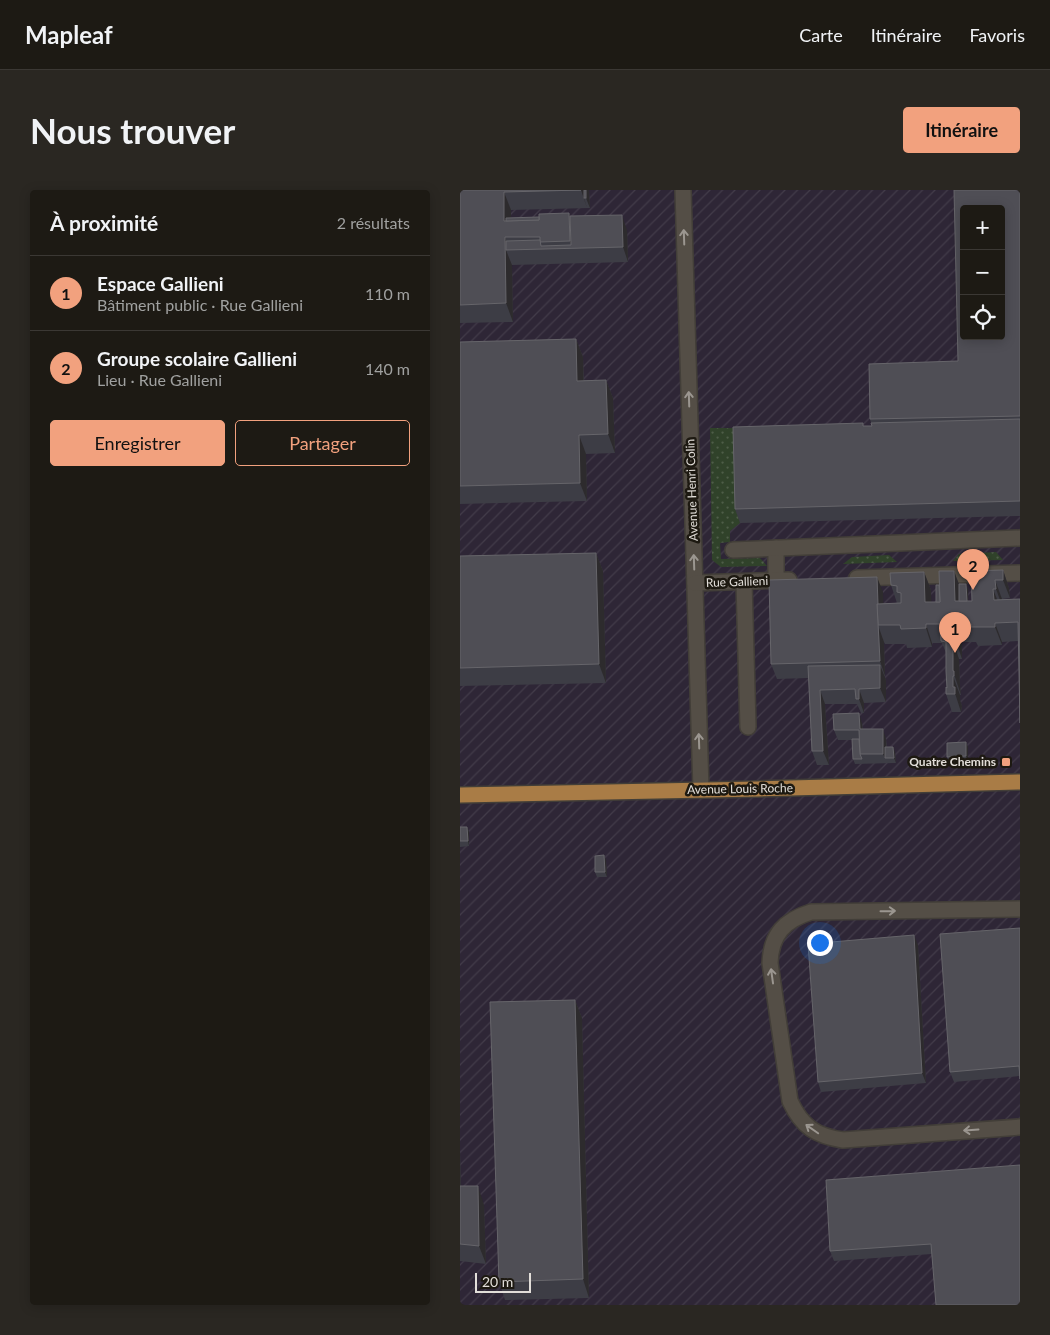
<!DOCTYPE html>
<html lang="fr">
<meta charset="utf-8">
<style>
:root{--surface:#1d1a14;--page:#2a2722;--text:#f1f3f6;--muted:#a0a1a0;--line:#3b3834;--accent:#f2a17e}
body{margin:0;font-family:Lato,sans-serif;background:var(--page);color:var(--text)}
.controls{position:absolute;right:15px;top:15px;display:grid;overflow:hidden;border-radius:5px;box-shadow:0 2px 12px #0003}
.controls button{width:45px;height:45px;display:grid;place-items:center;padding:0;border:0;border-bottom:1px solid var(--line);background:var(--surface);color:var(--text);font:25px sans-serif}
.scale{position:absolute;left:15px;bottom:12px;width:56px;box-sizing:border-box;padding-left:5px;border:2px solid #e2ded9;border-top:0;font-size:14px;line-height:18px;white-space:nowrap;color:#e2ded9;-webkit-text-stroke:4px #1d1911;paint-order:stroke}
.you{position:absolute;left:359px;top:752px;width:18px;height:18px;margin:-12px;border:4px solid #fff;border-radius:50%;background:#1a73e8;box-shadow:0 0 0 8px #1a73e833}
.badge{display:grid;place-items:center;width:32px;height:32px;border-radius:50%;background:var(--accent);color:#111;font-size:16px;font-weight:700}
.pin{position:absolute;translate:-50% -41px;filter:drop-shadow(0 1px 2px #0008)}
.pin::after{content:'';position:absolute;top:26px;width:18px;height:15px;background:inherit;clip-path:polygon(0 0,100% 0,50% 100%)}
.list{margin:0;padding:0;list-style:none}
h2{display:flex;justify-content:space-between;align-items:center;height:65px;margin:0;padding:0 20px;font-size:21px}
h2 small{font-size:16px;font-weight:400;color:var(--muted)}
.list li{display:grid;grid-template-columns:32px 1fr auto;gap:15px;align-items:center;box-sizing:border-box;height:75px;padding:0 20px;border-top:1px solid var(--line)}
.list b{display:block;font-size:19px;white-space:nowrap}
.list p{margin:0;font-size:16px;white-space:nowrap;color:var(--muted)}
.list em{font-size:16px;font-style:normal;color:var(--muted)}
.actions{display:flex;gap:10px;padding:15px 20px}
.actions a{flex:1;padding:11px 0;border:1px solid var(--accent);border-radius:5px;text-align:center;font-size:18px;color:var(--accent)}
.actions .main{background:var(--accent);color:#111}
.icon{flex:none;width:28px;height:28px;fill:none;stroke:currentColor;stroke-width:2;stroke-linecap:round;stroke-linejoin:round}
.map{position:relative;flex:none;width:560px;height:1115px;overflow:hidden;border-radius:5px}
header{display:flex;align-items:center;gap:30px;box-sizing:border-box;height:70px;padding:0 25px;background:var(--surface);border-bottom:1px solid var(--line)}
header strong{font-size:24px}
nav{display:flex;gap:28px;margin-inline-start:auto;font-size:18px}
.intro{display:flex;align-items:center;justify-content:space-between;box-sizing:border-box;height:120px;padding:0 30px}
h1{margin:0;font-size:35px}
.button{padding:12px 22px;border-radius:5px;background:var(--accent);color:#111;font-size:18px;font-weight:700}
main{display:flex;gap:30px;padding:0 30px}
aside{flex:1;background:var(--surface);border-radius:5px;box-shadow:0 2px 12px #0003}
.map>svg:first-child{display:block}
.industrial{fill:url(#industrial-furrows);fill-rule:evenodd}
.grass{fill:url(#grass-dots)}
.lines{fill:none;stroke-linecap:round;stroke-linejoin:round}
.minor-casing{stroke:#423e38;stroke-width:18}
.major-casing{stroke:#423e38;stroke-width:18}
.minor{stroke:#544e46;stroke-width:15}
.major{stroke:#a97c46;stroke-width:15}
.wall{fill:#3d3d45}
.shaded-wall{fill:#2d2b2d}
.building{fill:#4f4e55;stroke:#66656a;fill-rule:evenodd}
.oneway{stroke:#9b9690}
.poi-dot{fill:#f2a17e;stroke:#1d1911;stroke-width:2}
.labels{text-anchor:middle;stroke-width:5;stroke-linejoin:round;paint-order:stroke}
.street-label{font-size:12px;fill:#e2ded9;stroke:#1d1911}
.poi-label{font-size:12px;font-weight:bold;fill:#e2ded9;stroke:#1d1911;text-anchor:end}
</style>
<header>
<strong>Mapleaf</strong>
<nav><a>Carte</a><a>Itinéraire</a><a>Favoris</a></nav>
</header>
<div class="intro"><h1>Nous trouver</h1><a class="button">Itinéraire</a></div>
<main>
<aside>
<h2>À proximité<small>2 résultats</small></h2>
<ul class="list">
<li><span class="badge">1</span><div><b>Espace Gallieni</b><p>Bâtiment public · Rue Gallieni</p></div><em>110 m</em></li>
<li><span class="badge">2</span><div><b>Groupe scolaire Gallieni</b><p>Lieu · Rue Gallieni</p></div><em>140 m</em></li>
</ul>
<div class="actions"><a class="main">Enregistrer</a><a>Partager</a></div>
</aside>
<div class="map">
<svg width="560" height="1115" viewBox="0 0 560 1115">
<defs>
<pattern id="industrial-furrows" width="10" height="10" patternUnits="userSpaceOnUse" patternTransform="scale(1.25)"><rect width="10" height="10" fill="#2e2636"/><path d="M-1 1l2-2M0 10L10 0M9 11l2-2" fill="none" stroke="#423b49"/></pattern>
<pattern id="grass-dots" width="8" height="8" patternUnits="userSpaceOnUse" patternTransform="scale(1.25)"><rect width="8" height="8" fill="#30422a"/><path d="M2 2h.1M6 6h.1" fill="none" stroke="#4e5d48" stroke-width="1.8" stroke-linecap="round"/></pattern>
</defs>
<rect width="100%" height="100%" fill="#27221a"/>
<path class="industrial" d="M0,0H560V1115H0ZM504,19H541V146H504Z"/>
<g class="grass">
<polygon points="250,238 417,239 280,333 270,341 270,352 260,353 261,369 300,368 307,376 261,377 252,370"/>
<polygon points="536,362 543,370 493,371 499,364"/>
<polygon points="429,365 437,372 383,374 392,367"/>
</g>
<g class="lines">
<g class="minor-casing">
<g id="minor">
<polyline points="223,0 241,600"/>
<polyline points="316,358 316,391"/>
<polyline points="273,360 560,348"/>
<polyline points="397,388 560,383"/>
<polyline points="284,392 288,537"/>
<polyline points="235,393 329,390"/>
<path d="M560,719L351,722C325,730 311,744 310,773L330,911C342,937 356,946 383,950L560,937"/>
</g>
</g>
<g class="major-casing">
<polyline id="major" points="0,605 297,599 560,592"/>
</g>
<use href="#minor" class="minor"/>
<use href="#major" class="major"/>
</g>
<g class="wall">
<polygon points="0,0 129,0 130,18 51,20 51,28 110,27 167,40 168,72 52,75 53,132 0,133"/>
<polygon points="560,0 560,326 280,333 275,319 404,236 412,236 410,229 498,171"/>
<polygon points="116,149 123,167 124,190 146,190 153,208 155,263 126,264 127,311 0,314 0,152"/>
<polygon points="136,363 143,381 146,493 0,496 0,366"/>
<polygon points="543,380 549,398 550,408 542,409 560,409 558,451 542,452 542,455 518,456 516,452 502,452 502,469 499,469 500,496 501,505 500,505 500,510 502,516 501,522 492,522 486,504 487,498 486,463 482,453 472,453 472,457 447,458 446,454 425,454 424,452 425,486 424,486 426,490 426,512 404,513 404,523 401,523 397,514 365,514 369,575 357,575 352,561 349,488 317,489 311,474 423,402 423,414 437,413 431,395 464,382 471,400 471,412 476,412 479,395 494,381 499,394 508,399 508,411 512,411"/>
<polygon points="402,533 403,539 426,549 427,557 435,562 436,573 395,574 393,569 392,550 378,550 374,540"/>
<polygon points="506,552 508,557 508,571 489,572 487,567"/>
<polygon points="0,637 7,637 9,642 9,656 0,657"/>
<polygon points="146,670 147,687 137,687 135,682"/>
<polygon points="560,738 560,886 494,892 490,882"/>
<polygon points="458,755 466,893 361,902 358,892"/>
<polygon points="115,810 122,828 129,1108 45,1110 39,1092"/>
<polygon points="0,961 1,996 24,1015 26,1074 0,1071"/>
<polygon points="560,975 472,1064 374,1071 370,1061"/>
</g>
<g class="shaded-wall">
<polygon points="121,0 129,0 130,18 126,8 124,8 127,18"/>
<polygon points="44,2 51,20 51,35 44,31"/>
<polygon points="109,23 116,42 112,59 110,51"/>
<polygon points="162,25 167,40 168,72 163,57"/>
<polygon points="45,47 50,60 46,60 52,75 53,132 46,113"/>
<polygon points="116,149 123,167 124,209 117,191"/>
<polygon points="146,190 153,208 155,263 148,244"/>
<polygon points="119,245 126,264 127,311 120,293"/>
<polygon points="136,363 143,381 146,493 139,474"/>
<polygon points="543,380 549,398 550,408 543,390"/>
<polygon points="494,381 501,400 501,425 495,411"/>
<polygon points="464,382 471,400 472,431 465,412"/>
<polygon points="417,387 423,402 424,435 419,435"/>
<polygon points="535,390 542,409 543,418 536,399"/>
<polygon points="506,394 508,399 509,430 507,425"/>
<polygon points="533,399 540,417 534,410"/>
<polygon points="535,433 542,452 542,455 535,437"/>
<polygon points="466,434 472,453 472,457 466,438"/>
<polygon points="496,434 502,452 502,469 496,451"/>
<polygon points="419,438 424,452 425,486 420,471"/>
<polygon points="493,451 499,469 500,496 501,505 493,481"/>
<polygon points="420,475 426,490 426,512 420,498"/>
<polygon points="493,486 500,505 500,510 502,516 501,522 493,497"/>
<polygon points="399,499 404,513 404,523 399,509"/>
<polygon points="360,500 365,514 369,575 363,561"/>
<polygon points="399,523 402,533 404,549 400,539"/>
<polygon points="423,539 426,549 427,568 425,568 423,564"/>
<polygon points="506,552 508,557 508,571 506,566"/>
<polygon points="433,557 435,562 436,573 434,568"/>
<polygon points="7,637 9,642 9,656 8,651"/>
<polygon points="144,665 146,670 147,687 145,682"/>
<polygon points="454,745 458,755 466,893 462,883"/>
<polygon points="115,810 122,828 129,1108 123,1089"/>
<polygon points="0,961 1,1015 0,1011"/>
<polygon points="18,996 24,1015 26,1074 19,1056"/>
</g>
<g class="building">
<polygon points="0,0 121,0 44,2 44,31 79,30 79,24 109,23 110,51 80,52 80,47 45,47 46,113 0,115"/>
<rect x="124" y="0" width="2" height="8"/>
<path d="M494,0H560V226L410,229L409,174L498,171ZM504,19H541V146H504Z"/>
<polygon points="162,25 163,57 46,60 46,51 80,50 81,56 111,55 110,26"/>
<polygon points="79,27 79,30 46,31 46,28"/>
<polygon points="116,149 117,191 146,190 148,244 119,245 120,293 0,296 0,152"/>
<polygon points="560,229 560,311 275,319 273,237 403,233 403,236 412,236 411,233"/>
<polygon points="136,363 139,474 0,478 0,366"/>
<polygon points="543,380 543,390 535,390 536,399 533,399 534,410 560,409 560,533 558,432 535,433 535,437 511,437 511,434 496,434 496,451 493,451 493,481 494,481 494,486 493,486 493,497 495,497 495,504 486,504 486,497 487,498 486,481 486,452 481,451 480,434 466,434 466,438 441,439 440,435 418,435 417,414 441,413 441,403 437,402 437,396 431,395 430,383 464,382 465,412 480,412 479,381 494,381 495,411 512,411 511,381"/>
<polygon points="417,387 418,414 417,414 420,471 311,474 309,390"/>
<polygon points="499,394 506,394 507,411 499,411"/>
<polygon points="476,395 479,395 480,412 476,412"/>
<polygon points="420,475 420,498 399,499 399,509 396,509 395,499 360,500 363,561 352,561 348,476"/>
<polygon points="399,523 400,539 423,539 423,564 400,564 399,540 374,540 373,524"/>
<polygon points="392,549 399,549 400,564 402,569 393,569"/>
<polygon points="506,552 506,566 487,567 487,553"/>
<polygon points="425,557 433,557 434,568 425,568"/>
<polygon points="0,637 7,637 8,651 0,651"/>
<polygon points="144,665 145,682 135,682 135,666"/>
<polygon points="560,738 560,889 559,876 490,882 480,744"/>
<polygon points="454,745 462,883 358,892 348,754"/>
<polygon points="115,810 123,1089 39,1092 30,812"/>
<polygon points="560,975 560,1115 476,1115 471,1054 370,1061 366,990"/>
<polygon points="0,996 18,996 19,1056 0,1054"/>
</g>
<defs><path id="oneway-shaft" d="M-6 0H5M1.5-3L5.5 0L1.5 3" fill="none" stroke-width="1.6" stroke-linecap="round" stroke-linejoin="round" transform="scale(1.25)"/></defs>
<g class="oneway">
<use href="#oneway-shaft" transform="translate(224 47) rotate(-92)"/>
<use href="#oneway-shaft" transform="translate(229 209) rotate(-92)"/>
<use href="#oneway-shaft" transform="translate(234 372) rotate(-92)"/>
<use href="#oneway-shaft" transform="translate(239 551) rotate(-92)"/>
<use href="#oneway-shaft" transform="translate(428 721) rotate(-1)"/>
<use href="#oneway-shaft" transform="translate(312 786) rotate(-98)"/>
<use href="#oneway-shaft" transform="translate(352 939) rotate(-145)"/>
<use href="#oneway-shaft" transform="translate(511 940) rotate(176)"/>
</g>
<rect class="poi-dot" x="541" y="567" width="10" height="10" rx="2.5"/>
<g class="labels">
<g class="street-label">
<text transform="translate(232 300) rotate(-92)" y="4">Avenue Henri Colin</text>
<text transform="translate(277 392) rotate(-2)" y="4">Rue Gallieni</text>
<text transform="translate(280 599) rotate(-1)" y="4">Avenue Louis Roche</text>
</g>
<g class="poi-label">
<text x="536" y="576">Quatre Chemins</text>
</g>
</g>
</svg>
<div class="controls">
<button>+</button>
<button>−</button>
<button><svg class="icon" aria-label="locate" viewBox="0 0 24 24"><circle cx="12" cy="12" r="6"/><path d="M12 2v4M12 18v4M2 12h4M18 12h4"/></svg></button>
</div>
<div class="scale">20 m</div>
<div class="you"></div>
<div class="pin badge" style="left:495px;top:463px">1</div>
<div class="pin badge" style="left:513px;top:400px">2</div>
</div>
</main>
